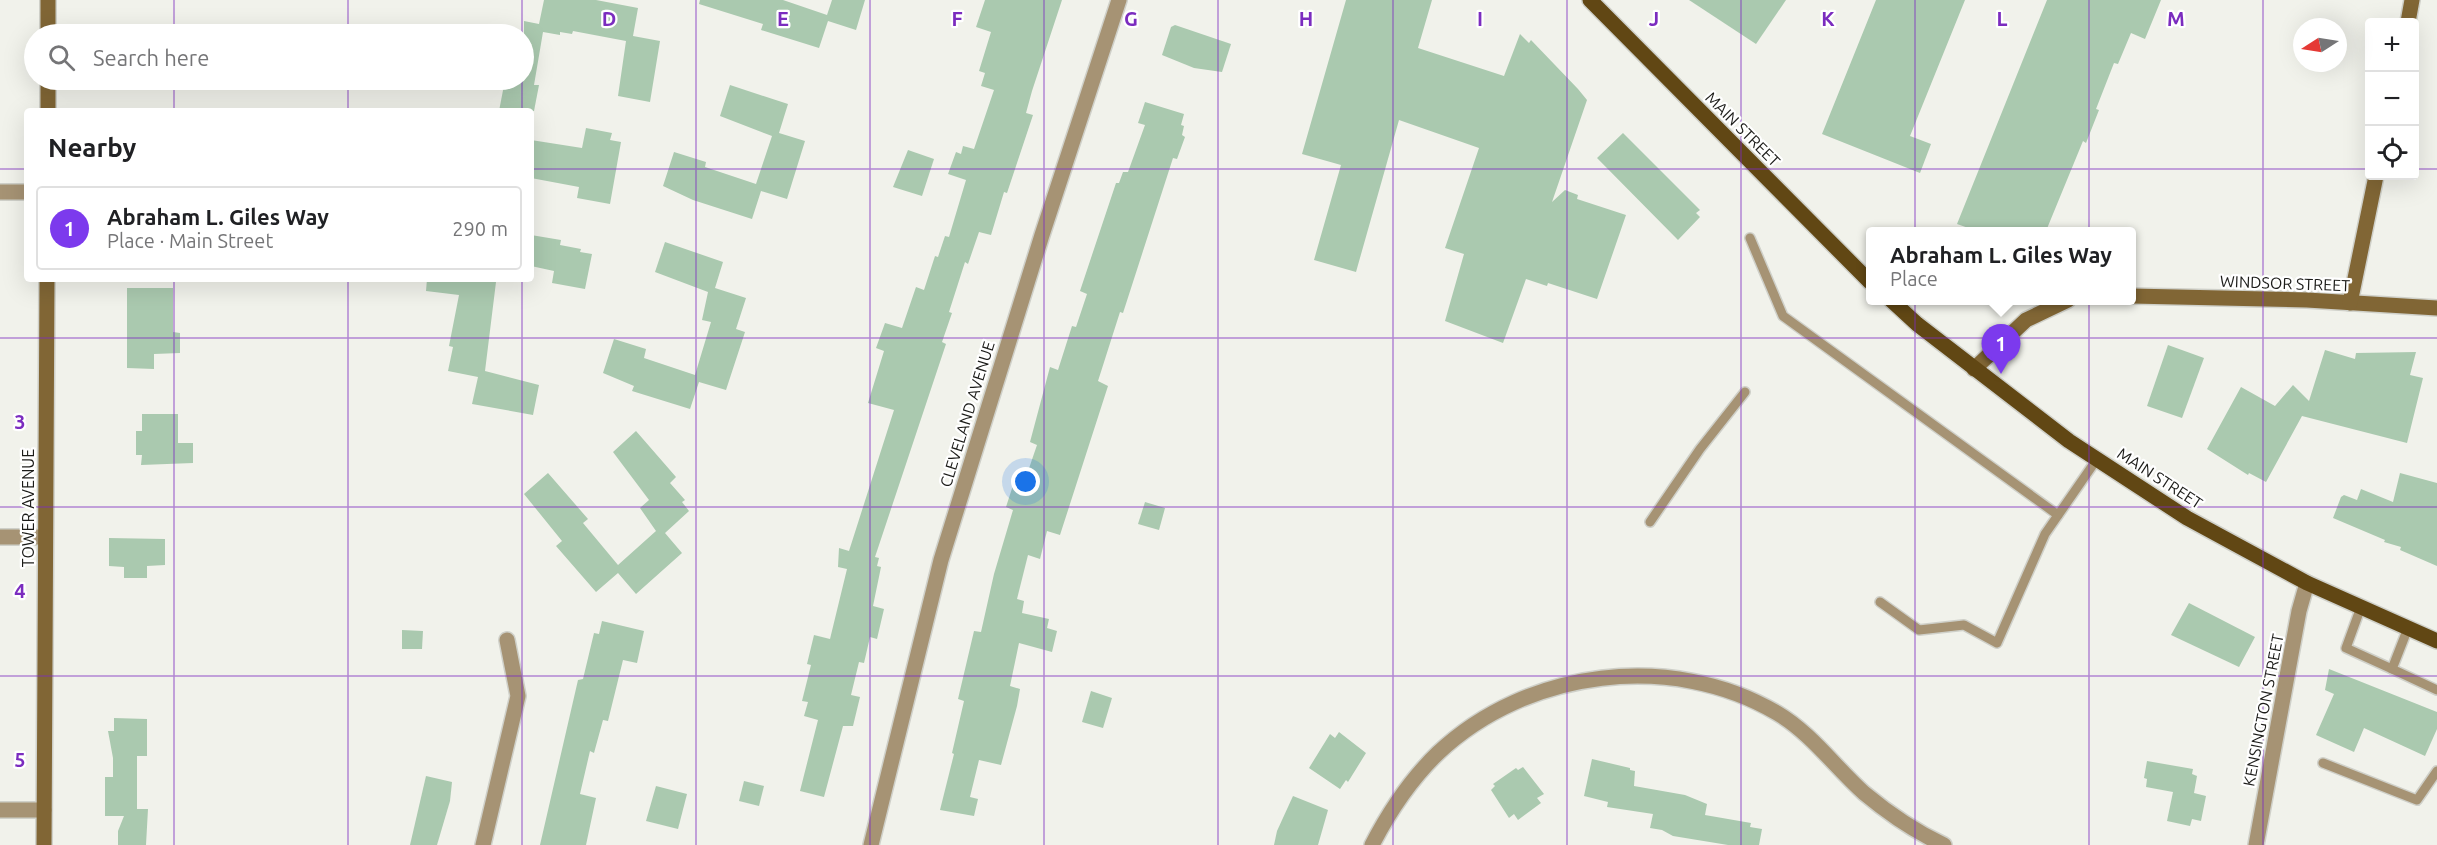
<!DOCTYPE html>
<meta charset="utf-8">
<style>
:root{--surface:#fff;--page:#f2f2f2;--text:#202124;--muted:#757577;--line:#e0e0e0;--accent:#7c3aed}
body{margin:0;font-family:Ubuntu,sans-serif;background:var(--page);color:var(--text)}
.controls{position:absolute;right:18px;top:18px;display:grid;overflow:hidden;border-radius:6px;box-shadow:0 6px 24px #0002}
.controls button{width:54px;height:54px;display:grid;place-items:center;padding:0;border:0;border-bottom:2px solid var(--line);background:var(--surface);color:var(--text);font:30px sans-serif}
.compass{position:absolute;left:2293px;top:18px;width:54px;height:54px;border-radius:50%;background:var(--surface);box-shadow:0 6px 24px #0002;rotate:258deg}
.you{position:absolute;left:1026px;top:482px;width:21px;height:21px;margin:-15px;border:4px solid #fff;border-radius:50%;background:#1a73e8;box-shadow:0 0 0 9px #1a73e833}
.badge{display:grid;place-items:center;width:39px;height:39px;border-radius:50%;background:var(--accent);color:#fff;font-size:20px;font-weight:700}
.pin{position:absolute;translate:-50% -50px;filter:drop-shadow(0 2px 3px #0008)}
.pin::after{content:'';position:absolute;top:32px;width:21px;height:18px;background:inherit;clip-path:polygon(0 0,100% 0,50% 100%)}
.popup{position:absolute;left:1866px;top:227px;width:270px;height:78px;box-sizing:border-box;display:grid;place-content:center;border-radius:6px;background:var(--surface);filter:drop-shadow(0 2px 4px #0005);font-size:20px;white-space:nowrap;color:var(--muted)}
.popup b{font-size:22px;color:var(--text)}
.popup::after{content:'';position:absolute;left:50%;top:100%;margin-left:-12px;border:12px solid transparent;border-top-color:var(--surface)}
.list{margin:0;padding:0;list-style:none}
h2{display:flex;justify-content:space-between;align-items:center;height:78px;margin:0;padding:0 24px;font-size:26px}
h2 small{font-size:20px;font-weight:400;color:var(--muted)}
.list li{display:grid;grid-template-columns:39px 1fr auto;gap:18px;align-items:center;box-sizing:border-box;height:84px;margin:0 12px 12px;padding:0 12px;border:2px solid var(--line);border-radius:6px}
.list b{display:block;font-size:22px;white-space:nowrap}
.list p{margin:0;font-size:20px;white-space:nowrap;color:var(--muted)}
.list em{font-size:20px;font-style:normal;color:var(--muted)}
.icon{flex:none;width:33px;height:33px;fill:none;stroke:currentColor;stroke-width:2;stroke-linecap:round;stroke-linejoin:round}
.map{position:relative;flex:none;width:2437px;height:845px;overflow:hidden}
.search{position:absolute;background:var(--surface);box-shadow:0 6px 24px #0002;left:24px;top:24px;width:510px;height:66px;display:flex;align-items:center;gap:15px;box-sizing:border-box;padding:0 21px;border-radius:33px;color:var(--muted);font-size:22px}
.panel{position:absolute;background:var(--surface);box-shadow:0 6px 24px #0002;left:24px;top:108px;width:510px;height:174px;border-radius:6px}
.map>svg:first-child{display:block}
.building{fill:#aac9af}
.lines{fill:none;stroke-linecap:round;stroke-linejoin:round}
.lane-casing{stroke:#cfd0c9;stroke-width:12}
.street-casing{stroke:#cfd0c9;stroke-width:18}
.secondary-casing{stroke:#cfd0c9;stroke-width:18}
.primary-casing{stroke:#cfd0c9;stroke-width:18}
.lane{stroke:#a69374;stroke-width:9}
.street{stroke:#a69374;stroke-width:15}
.secondary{stroke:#816635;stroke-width:15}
.primary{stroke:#614714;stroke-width:15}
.grid{fill:none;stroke:#7b2cbf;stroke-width:1.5;stroke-opacity:0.55}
.labels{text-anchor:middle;stroke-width:4.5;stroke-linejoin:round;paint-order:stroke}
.street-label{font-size:16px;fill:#1b1b18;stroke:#fff}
.grid-label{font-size:20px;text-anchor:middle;font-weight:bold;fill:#7b2cbf;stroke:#fff;stroke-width:4.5;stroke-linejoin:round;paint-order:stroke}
</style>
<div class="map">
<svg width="2437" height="845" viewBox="0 0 2437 845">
<rect width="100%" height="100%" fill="#f1f2eb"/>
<g class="building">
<polygon points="544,0 596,0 638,8 633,36 660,41 650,102 618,96 626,41 573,31 572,34 560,32 560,35 543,32 534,85 539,85 534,111 499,111 505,80 524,80 524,21 539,24"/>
<polygon points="700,0 783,0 827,15 832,0 865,0 856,30 828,21 819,48 761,30 763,24 699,4"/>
<polygon points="985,0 1062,0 1032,91 1026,113 1033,115 1007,193 1004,192 991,235 979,232 968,264 965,262 949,312 952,313 942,342 946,344 875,557 879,558 877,566 881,567 873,606 884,609 877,639 870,637 864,663 859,662 851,695 860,697 853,726 843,726 824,797 800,791 818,720 804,716 808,702 802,701 811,665 807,664 814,635 830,639 847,569 838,567 839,548 849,551 894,410 868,403 884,351 876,348 885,323 902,328 916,287 924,290 935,256 938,257 945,236 949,237 966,180 948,174 956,152 961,154 963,146 974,149 994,90 981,86 985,73 979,71 991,32 976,27"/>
<polygon points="1346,0 1432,0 1418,48 1504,76 1520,34 1529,43 1531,40 1578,89 1587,100 1552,202 1565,190 1578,195 1577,199 1626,215 1597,299 1548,283 1547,286 1526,279 1503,343 1445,321 1464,254 1445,248 1479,148 1399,120 1356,272 1314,260 1341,165 1302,154"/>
<polygon points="1689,0 1786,0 1756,44"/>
<polygon points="1876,0 1965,0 1910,136 1931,144 1920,173 1822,134"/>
<polygon points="2047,0 2161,0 2145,39 2131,33 2118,64 2114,63 2096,109 2099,110 2086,143 2083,141 2046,231 1977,231 1957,224"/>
<polygon points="1175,25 1231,44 1222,72 1194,68 1162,55 1171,27"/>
<polygon points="730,85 788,104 779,133 805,141 787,199 761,191 752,219 693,200 663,186 674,152 706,162 705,167 756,184 772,136 720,116"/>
<polygon points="1145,102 1184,114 1181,125 1184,126 1182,135 1185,137 1177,159 1173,158 1123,313 1120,312 1098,381 1108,386 1060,535 1047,531 1040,559 1028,555 1017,599 1024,601 1022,613 1049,619 1047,628 1057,631 1052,652 1019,643 1010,686 1020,689 1017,706 1001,765 979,760 970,797 978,799 974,816 940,810 954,754 952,753 964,701 958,699 974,631 981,632 994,574 1013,510 1006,507 1016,476 1025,480 1037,445 1030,442 1050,367 1058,370 1072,326 1076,327 1087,294 1080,291 1116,183 1119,183 1123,172 1128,172 1145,125 1138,123"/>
<polygon points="586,128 612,133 610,140 621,142 610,204 577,198 579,187 531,178 531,140 582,148"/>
<polygon points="1623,133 1700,210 1696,213 1700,217 1678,240 1597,158"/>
<polygon points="908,150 934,159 922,196 893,187"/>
<polygon points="531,235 561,240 560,245 581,249 580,252 592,254 585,289 552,283 554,271 531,266"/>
<polygon points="665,242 723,262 715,288 746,298 736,329 745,332 726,390 699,382 690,409 632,391 634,386 603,373 614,339 646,349 644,358 695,375 711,322 702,320 708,292 655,272"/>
<polygon points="427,279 493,279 492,282 496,282 485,371 539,385 533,415 472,404 478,377 448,371 453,347 449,346 459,295 426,291"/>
<polygon points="127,288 173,288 173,332 180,333 180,353 154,354 154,369 127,368"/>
<polygon points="2168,345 2204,358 2182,418 2147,406"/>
<polygon points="2325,350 2355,359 2356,353 2416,352 2410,375 2423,378 2407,443 2302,416 2266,482 2249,473 2248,475 2207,449 2241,387 2275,406 2293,385 2309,401"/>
<polygon points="142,414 178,414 178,443 193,443 193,463 141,465 142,455 136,455 136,431 142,431"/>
<polygon points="636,431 676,477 670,483 685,500 682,502 689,511 665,533 682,553 636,594 618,573 596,592 556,546 562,541 524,494 548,473 588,519 583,523 618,565 656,531 640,508 649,500 613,452"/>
<polygon points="2400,473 2437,483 2437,566 2400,550 2401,547 2384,542 2385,540 2333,518 2341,497 2344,495 2357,500 2361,489 2393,502"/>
<polygon points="1145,502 1165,508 1159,530 1138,524"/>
<polygon points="109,538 165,539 165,565 147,566 147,578 124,578 124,567 109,566"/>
<polygon points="2189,603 2255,637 2239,667 2171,635"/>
<polygon points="602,621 644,631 637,663 623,660 608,721 603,720 594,753 590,751 580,794 596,798 586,845 540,845 578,680 583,679 594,633 599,634"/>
<polygon points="402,630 423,631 422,649 402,649"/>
<polygon points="2329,669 2437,712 2437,729 2425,756 2364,728 2354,752 2316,735 2334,694 2325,690"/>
<polygon points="1091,691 1112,698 1103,728 1082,722"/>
<polygon points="114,718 147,719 147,756 137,756 137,809 148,809 146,845 118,845 118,831 124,816 105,816 105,777 113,777 113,758 108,731 114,731"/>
<polygon points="1339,732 1366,753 1348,782 1346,780 1340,789 1309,768 1330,734 1335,738"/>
<polygon points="1592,759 1630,768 1630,770 1635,771 1634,786 1685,795 1707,804 1705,815 1751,823 1750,827 1762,829 1759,845 1728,845 1673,836 1662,830 1650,828 1653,814 1607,807 1608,802 1584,796"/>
<polygon points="2147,761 2193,769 2192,774 2197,776 2194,793 2206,796 2201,821 2192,819 2190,826 2167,821 2173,792 2146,787 2147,779 2144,778"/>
<polygon points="1523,767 1544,794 1537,798 1541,803 1518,820 1514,814 1509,818 1491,790 1495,786 1493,784 1516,768 1518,770"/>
<polygon points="426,776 452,782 450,801 437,845 410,845"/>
<polygon points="744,781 764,786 759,806 739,801"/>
<polygon points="656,786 687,794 678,829 646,821"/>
<polygon points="1293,796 1328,810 1318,845 1274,845 1277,831"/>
</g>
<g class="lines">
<g class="lane-casing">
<g id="lane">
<polyline points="1750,238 1783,316 2058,515"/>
<polyline points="1650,522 1700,449 1745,392"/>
<polyline points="1880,602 1919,630 1964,625 1997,643 2045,534 2097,459"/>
<polyline points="2361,607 2346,648 2392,669"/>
<polyline points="2408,628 2392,669 2437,690"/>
<polyline points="2323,763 2417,800 2437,771"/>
</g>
</g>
<g class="street-casing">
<g id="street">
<polyline points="0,192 27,192"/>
<polyline points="0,537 45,537"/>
<polyline points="0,810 44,810"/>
<polyline points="483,845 518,696 507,640"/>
<polyline points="871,845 941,560 1042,235 1119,0"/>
<path d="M1372,845C1389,812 1411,779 1438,753C1527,669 1672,651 1777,713C1811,733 1835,767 1864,793C1888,813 1916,832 1944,845"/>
<polyline points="2256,845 2299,611 2307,583"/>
</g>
</g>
<g class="secondary-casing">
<g id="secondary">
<polyline points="2408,22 2412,0"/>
<polyline points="48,34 48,0"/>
<polyline points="48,111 48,80"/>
<polyline points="2132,296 2307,300 2437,308"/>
<polyline points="2350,303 2376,176"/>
<polyline points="1974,369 2026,320 2068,300"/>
<polyline points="44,845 47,279"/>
</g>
</g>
<g class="primary-casing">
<g id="primary">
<polyline points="1590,0 1870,282"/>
<polyline points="1891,300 1917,324 2069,441 2187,518 2307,583 2437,641"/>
</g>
</g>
<use href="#lane" class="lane"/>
<use href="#street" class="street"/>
<use href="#secondary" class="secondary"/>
<use href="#primary" class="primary"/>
</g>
<path class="grid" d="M174,0V34M348,0V34M522,0V34M696,0V845M870,0V845M1044,0V845M1218,0V845M1393,0V845M1567,0V845M1741,0V845M1915,0V845M2089,0V845M2263,0V845M174,80V111M348,80V111M522,80V111M0,169H27M531,169H2370M2414,169H2437M174,279V845M348,279V845M522,279V845M0,338H2437M0,507H2437M0,676H2437"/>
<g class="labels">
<g class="street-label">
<text transform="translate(1743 129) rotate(45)" y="6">MAIN STREET</text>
<text transform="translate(2285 283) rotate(2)" y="6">WINDSOR STREET</text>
<text transform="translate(967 414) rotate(-73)" y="6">CLEVELAND AVENUE</text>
<text transform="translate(2160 478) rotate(33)" y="6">MAIN STREET</text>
<text transform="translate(28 508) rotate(-90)" y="6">TOWER AVENUE</text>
<text transform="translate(2263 710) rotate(-79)" y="6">KENSINGTON STREET</text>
</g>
</g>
<g class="grid-label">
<text x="609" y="26">D</text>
<text x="783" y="26">E</text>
<text x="957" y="26">F</text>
<text x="1131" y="26">G</text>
<text x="1306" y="26">H</text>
<text x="1480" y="26">I</text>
<text x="1654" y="26">J</text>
<text x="1828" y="26">K</text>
<text x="2002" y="26">L</text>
<text x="2176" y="26">M</text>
<text x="20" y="429">3</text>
<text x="20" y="598">4</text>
<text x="20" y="767">5</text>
</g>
</svg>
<div class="controls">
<button>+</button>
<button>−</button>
<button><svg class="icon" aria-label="locate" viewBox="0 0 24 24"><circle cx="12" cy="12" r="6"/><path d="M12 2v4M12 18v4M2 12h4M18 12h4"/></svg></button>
</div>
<svg class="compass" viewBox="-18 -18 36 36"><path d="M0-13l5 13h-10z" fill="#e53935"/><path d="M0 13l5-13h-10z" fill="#757577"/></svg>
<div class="you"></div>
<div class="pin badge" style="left:2001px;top:374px">1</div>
<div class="popup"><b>Abraham L. Giles Way</b>Place</div>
<div class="search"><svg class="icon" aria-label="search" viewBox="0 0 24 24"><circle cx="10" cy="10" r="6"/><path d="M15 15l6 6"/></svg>Search here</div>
<section class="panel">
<h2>Nearby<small></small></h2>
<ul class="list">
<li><span class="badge">1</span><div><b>Abraham L. Giles Way</b><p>Place · Main Street</p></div><em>290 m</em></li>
</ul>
</section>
</div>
